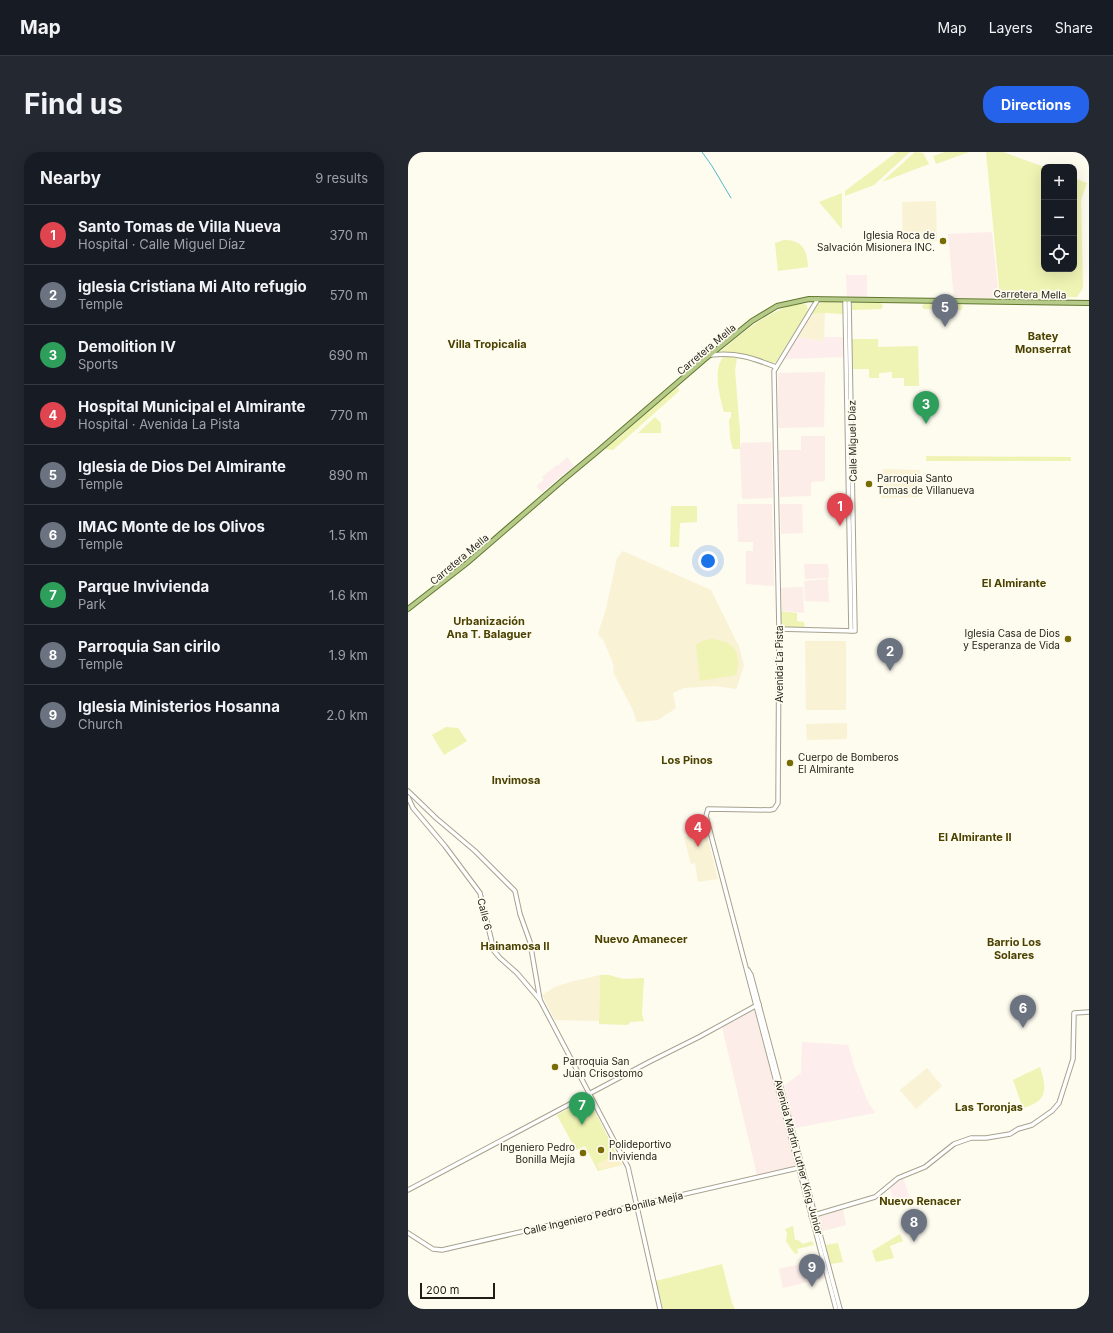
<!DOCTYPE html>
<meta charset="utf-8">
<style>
:root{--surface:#171b24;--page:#242831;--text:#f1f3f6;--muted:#9ea1a6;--line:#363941;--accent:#2563eb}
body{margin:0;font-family:Inter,sans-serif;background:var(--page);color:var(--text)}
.controls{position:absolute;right:12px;top:12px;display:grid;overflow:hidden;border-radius:8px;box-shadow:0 4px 16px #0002}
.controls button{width:36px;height:36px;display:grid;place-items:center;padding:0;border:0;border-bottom:1px solid var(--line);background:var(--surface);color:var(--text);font:20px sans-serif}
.scale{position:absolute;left:12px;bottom:10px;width:75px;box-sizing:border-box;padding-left:4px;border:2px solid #1f1d15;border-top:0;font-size:11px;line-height:14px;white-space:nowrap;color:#1f1d15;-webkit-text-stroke:3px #fefbef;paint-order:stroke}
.you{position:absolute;left:300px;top:409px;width:14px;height:14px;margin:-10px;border:3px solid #fff;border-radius:50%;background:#1a73e8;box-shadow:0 0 0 6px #1a73e833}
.badge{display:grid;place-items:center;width:26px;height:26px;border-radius:50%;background:var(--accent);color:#fff;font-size:13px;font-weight:700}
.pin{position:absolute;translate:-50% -33px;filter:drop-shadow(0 1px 2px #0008)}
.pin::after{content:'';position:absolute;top:21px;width:14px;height:12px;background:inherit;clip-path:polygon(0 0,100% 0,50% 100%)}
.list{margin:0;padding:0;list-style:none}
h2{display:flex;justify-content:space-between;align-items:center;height:52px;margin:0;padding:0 16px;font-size:17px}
h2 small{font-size:13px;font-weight:400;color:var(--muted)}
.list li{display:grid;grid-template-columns:26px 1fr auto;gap:12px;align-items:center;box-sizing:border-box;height:60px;padding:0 16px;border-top:1px solid var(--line)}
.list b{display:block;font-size:15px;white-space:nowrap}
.list p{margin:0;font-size:13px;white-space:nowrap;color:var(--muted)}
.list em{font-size:13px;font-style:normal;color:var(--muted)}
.icon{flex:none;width:22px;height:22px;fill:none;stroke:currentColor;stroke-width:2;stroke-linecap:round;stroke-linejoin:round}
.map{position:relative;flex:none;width:681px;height:1157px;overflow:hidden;border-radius:16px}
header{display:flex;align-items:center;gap:24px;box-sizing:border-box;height:56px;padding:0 20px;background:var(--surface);border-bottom:1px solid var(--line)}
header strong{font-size:19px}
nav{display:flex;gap:22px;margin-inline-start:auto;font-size:14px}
.intro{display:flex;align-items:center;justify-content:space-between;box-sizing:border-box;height:96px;padding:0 24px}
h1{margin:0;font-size:28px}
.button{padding:10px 18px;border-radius:16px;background:var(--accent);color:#fff;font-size:14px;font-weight:700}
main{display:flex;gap:24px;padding:0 24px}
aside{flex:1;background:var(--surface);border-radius:16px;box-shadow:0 4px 16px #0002}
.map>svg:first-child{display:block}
.commercial{fill:#fdeded}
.industrial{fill:#fdede9}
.built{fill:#f9f2d5}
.green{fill:#eff3b3}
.sand{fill:#fbf2cc}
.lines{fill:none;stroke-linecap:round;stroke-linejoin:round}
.stream{stroke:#52b8cd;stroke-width:1}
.secondary-casing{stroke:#a7a28e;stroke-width:5.5}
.primary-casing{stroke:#61782e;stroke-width:6}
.secondary{stroke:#fff;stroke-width:3.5}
.primary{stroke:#b6cb89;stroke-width:4}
.poi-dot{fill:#786b03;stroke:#fefbef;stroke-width:1.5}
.labels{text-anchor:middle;stroke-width:3.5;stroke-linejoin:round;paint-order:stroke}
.poi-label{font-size:10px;fill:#1f1d15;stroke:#fefbef;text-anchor:start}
.street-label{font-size:10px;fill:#1f1d15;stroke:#fefbef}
.neighbourhood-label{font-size:11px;font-weight:bold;fill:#4b4200;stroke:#fefbef}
</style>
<header>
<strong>Map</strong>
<nav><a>Map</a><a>Layers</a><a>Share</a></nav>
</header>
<div class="intro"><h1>Find us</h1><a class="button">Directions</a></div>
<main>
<aside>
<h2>Nearby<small>9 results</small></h2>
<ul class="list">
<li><span class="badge" style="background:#e0444e">1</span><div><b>Santo Tomas de Villa Nueva</b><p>Hospital · Calle Miguel Díaz</p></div><em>370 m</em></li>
<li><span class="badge" style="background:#6b7280">2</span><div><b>iglesia Cristiana Mi Alto refugio</b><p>Temple</p></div><em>570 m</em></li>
<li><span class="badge" style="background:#2e9e5b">3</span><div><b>Demolition IV</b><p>Sports</p></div><em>690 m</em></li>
<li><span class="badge" style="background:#e0444e">4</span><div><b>Hospital Municipal el Almirante</b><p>Hospital · Avenida La Pista</p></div><em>770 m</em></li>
<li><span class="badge" style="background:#6b7280">5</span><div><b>Iglesia de Dios Del Almirante</b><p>Temple</p></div><em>890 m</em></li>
<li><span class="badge" style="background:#6b7280">6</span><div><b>IMAC Monte de los Olivos</b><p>Temple</p></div><em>1.5 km</em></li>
<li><span class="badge" style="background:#2e9e5b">7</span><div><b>Parque Invivienda</b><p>Park</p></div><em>1.6 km</em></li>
<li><span class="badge" style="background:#6b7280">8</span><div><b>Parroquia San cirilo</b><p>Temple</p></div><em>1.9 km</em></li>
<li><span class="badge" style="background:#6b7280">9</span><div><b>Iglesia Ministerios Hosanna</b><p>Church</p></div><em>2.0 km</em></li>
</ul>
</aside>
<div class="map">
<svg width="681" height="1157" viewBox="0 0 681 1157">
<rect width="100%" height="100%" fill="#fefbef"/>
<g class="commercial">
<polygon points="438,123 459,123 459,145 439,145"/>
<polygon points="390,185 415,189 416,185 435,185 436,205 377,207"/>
<polygon points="159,305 166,314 134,340 128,334 136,328 134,325 149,313 150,314"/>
<polygon points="394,890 440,893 447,917 460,950 467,961 387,976 376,934 393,921"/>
<polygon points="495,1026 502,1047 486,1052 482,1036"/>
</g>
<g class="industrial">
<polygon points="584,80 591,146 546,146 540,82"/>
<polygon points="417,220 416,275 370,276 370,221"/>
<polygon points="393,284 417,284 417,329 403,330 403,344 372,345 370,298 393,298"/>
<polygon points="363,290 365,346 334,347 332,297 333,291"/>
<polygon points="329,352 364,352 366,434 338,432 338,399 345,399 345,390 330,390"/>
<polygon points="372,352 394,352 395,381 373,382"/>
<polygon points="396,412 420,412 421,426 397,427"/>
<polygon points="420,427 421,450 397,449 396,429"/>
<polygon points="395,435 396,461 374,459 373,436"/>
<polygon points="346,858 388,1014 349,1023 314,875"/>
<polygon points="435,1057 438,1073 415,1079 411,1065"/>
<polygon points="413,1107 417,1126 375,1136 371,1117"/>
</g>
<g class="built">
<polygon points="528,49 529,89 495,90 494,50"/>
<polygon points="417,161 416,189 390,185 404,162"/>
<polygon points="475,317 512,318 510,345 473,346"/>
<polygon points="215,399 303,438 329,491 330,491 336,514 328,537 307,534 276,536 265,541 268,556 250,568 229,570 224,556 205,520 206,514 196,489 190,482 198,457 209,406"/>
<polygon points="397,489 438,489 438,558 398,558"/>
<polygon points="439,571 439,587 399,588 398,572"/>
<polygon points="298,680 310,727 290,730 287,711 283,712 276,685"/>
<polygon points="192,823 191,869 147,868 134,843 147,835 162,830"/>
<polygon points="519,916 534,934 508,957 492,938"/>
</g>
<g class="green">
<polygon points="489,0 502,0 466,33 437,44 437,39"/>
<polygon points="507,0 515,1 521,12 474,30"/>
<polygon points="537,0 561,0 528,12 525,4"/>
<polygon points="578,0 595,0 636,15 636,117 666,117 666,26 679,31 673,48 675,136 669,145 592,145"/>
<polygon points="434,41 434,77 411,50"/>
<path d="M376,88C395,88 399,99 400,115L370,119L367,91Z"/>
<polygon points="417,150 435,151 435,162 417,161 404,162 410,152"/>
<polygon points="444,151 473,151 475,154 473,157 444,158 442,156"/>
<path d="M390,152H396L399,153L400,160L367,211H364L336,202L312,200C337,179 357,160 390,152Z"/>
<polygon points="516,152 553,152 555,155 553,158 516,157 514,155"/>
<polygon points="444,187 470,187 470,195 510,194 511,234 496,234 496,226 484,226 484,220 471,221 471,226 461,226 461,217 444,217"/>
<path d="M316,204L329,206L327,218L332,280V297H325L322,286L321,267L323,266V260H316C312,245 304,217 316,204Z"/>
<polygon points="269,235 271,238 270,240 205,298 197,297 207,287 210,287 221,276"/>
<polygon points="247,265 253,271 253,281 230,281"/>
<polygon points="518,304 663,305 663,309 518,309"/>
<polygon points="263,354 289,354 289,370 272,371 271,395 262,395"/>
<polygon points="370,459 389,461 389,469 396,470 397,477 371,477"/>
<path d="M303,487C326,489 334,500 328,523L292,529L288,493L294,489Z"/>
<polygon points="38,575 50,576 59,589 36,603 24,583"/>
<polygon points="192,823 201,823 215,827 236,826 234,862 236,869 222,870 220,873 191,872"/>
<path d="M632,915C639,937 640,949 615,956L605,928Z"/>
<polygon points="180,946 214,1013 190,1019 177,994 168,998 149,963"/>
<polygon points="385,1074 387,1088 390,1088 395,1092 404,1089 406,1093 389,1097 390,1101 388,1102 386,1101 378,1089 379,1081 377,1077"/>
<polygon points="492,1082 495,1089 482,1094 486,1106 468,1110 464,1099"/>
<polygon points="430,1091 435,1110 423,1112 418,1093"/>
<polygon points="314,1112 324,1151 327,1157 255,1157 248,1129"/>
</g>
<polygon class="sand" points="208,1002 214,1013 192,1018 189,1012"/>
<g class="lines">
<polyline class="stream" points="294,0 304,14 323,46"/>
<g class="secondary-casing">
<g id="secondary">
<polyline points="410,147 366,219 371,477 370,651 366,657 362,658 300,657 298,664 428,1157"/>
<polyline points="437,148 443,479"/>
<path d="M303,203C328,200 345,206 368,215"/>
<polyline points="371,477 447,479 441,148"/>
<polyline points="0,639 28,666 67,699 107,739 112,762 122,790 132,848 220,1015 252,1157"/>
<polyline points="0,645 5,656 37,694 72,741 86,799 92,806 109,821 132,848"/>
<polyline points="340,818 343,823 432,1157"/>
<polyline points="0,1038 241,910 291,885 351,852"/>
<polyline points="403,1064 467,1045 490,1026 517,1015 546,992 563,986 578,986 602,982 610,977 624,973 644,959 651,951 665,907 666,861 681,860"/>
<polyline points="0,1081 25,1097 34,1098 394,1015"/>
</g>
</g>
<g class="primary-casing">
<polyline id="primary" points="0,457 59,411 155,328 190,299 297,207 344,169 369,154 401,147 681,151"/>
</g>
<use href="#secondary" class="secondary"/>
<use href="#primary" class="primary"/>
</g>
<g class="poi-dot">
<circle cx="535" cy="89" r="4"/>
<circle cx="461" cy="332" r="4"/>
<circle cx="660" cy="487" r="4"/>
<circle cx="382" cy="611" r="4"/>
<circle cx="147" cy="915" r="4"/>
<circle cx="193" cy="998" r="4"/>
<circle cx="175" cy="1001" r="4"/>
</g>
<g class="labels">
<g class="poi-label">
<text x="527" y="87" text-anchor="end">Iglesia Roca de<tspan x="527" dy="12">Salvación Misionera INC.</tspan></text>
<text x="469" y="330">Parroquia Santo<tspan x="469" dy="12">Tomas de Villanueva</tspan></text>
<text x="652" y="485" text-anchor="end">Iglesia Casa de Dios<tspan x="652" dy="12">y Esperanza de Vida</tspan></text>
<text x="390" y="609">Cuerpo de Bomberos<tspan x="390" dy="12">El Almirante</tspan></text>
<text x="155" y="913">Parroquia San<tspan x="155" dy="12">Juan Crisostomo</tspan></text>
<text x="201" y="996">Polideportivo<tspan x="201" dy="12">Invivienda</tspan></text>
<text x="167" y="999" text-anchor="end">Ingeniero Pedro<tspan x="167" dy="12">Bonilla Mejía</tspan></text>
</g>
<g class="street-label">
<text transform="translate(622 142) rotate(1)" y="4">Carretera Mella</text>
<text transform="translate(298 197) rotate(-40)" y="4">Carretera Mella</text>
<text transform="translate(444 289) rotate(-91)" y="4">Calle Miguel Díaz</text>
<text transform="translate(51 407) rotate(-40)" y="4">Carretera Mella</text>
<text transform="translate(371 512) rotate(-90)" y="4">Avenida La Pista</text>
<text transform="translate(77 762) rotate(76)" y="4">Calle 6</text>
<text transform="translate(391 1005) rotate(75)" y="4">Avenida Martín Luther King Junior</text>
<text transform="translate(195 1061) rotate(-13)" y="4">Calle Ingeniero Pedro Bonilla Mejía</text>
</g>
<g class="neighbourhood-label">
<text x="635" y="188">Batey<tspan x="635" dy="13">Monserrat</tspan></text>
<text x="79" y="196">Villa Tropicalia</text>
<text x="606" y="435">El Almirante</text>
<text x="81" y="473">Urbanización<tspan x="81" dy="13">Ana T. Balaguer</tspan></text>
<text x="279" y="612">Los Pinos</text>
<text x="108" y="632">Invimosa</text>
<text x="567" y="689">El Almirante II</text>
<text x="233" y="791">Nuevo Amanecer</text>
<text x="606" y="794">Barrio Los<tspan x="606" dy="13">Solares</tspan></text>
<text x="107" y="798">Hainamosa II</text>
<text x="581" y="959">Las Toronjas</text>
<text x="512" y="1053">Nuevo Renacer</text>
</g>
</g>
</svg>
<div class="controls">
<button>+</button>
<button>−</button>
<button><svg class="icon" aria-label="locate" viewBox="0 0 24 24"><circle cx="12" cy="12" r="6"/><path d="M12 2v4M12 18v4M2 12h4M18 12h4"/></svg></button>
</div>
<div class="scale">200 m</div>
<div class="you"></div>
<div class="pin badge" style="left:432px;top:374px;background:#e0444e">1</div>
<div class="pin badge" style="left:482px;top:519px;background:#6b7280">2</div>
<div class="pin badge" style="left:518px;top:272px;background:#2e9e5b">3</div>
<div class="pin badge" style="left:290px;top:695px;background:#e0444e">4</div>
<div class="pin badge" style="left:537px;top:175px;background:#6b7280">5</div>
<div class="pin badge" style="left:615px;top:876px;background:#6b7280">6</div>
<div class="pin badge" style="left:174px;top:973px;background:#2e9e5b">7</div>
<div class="pin badge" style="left:506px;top:1090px;background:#6b7280">8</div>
<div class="pin badge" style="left:404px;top:1135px;background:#6b7280">9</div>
</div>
</main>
